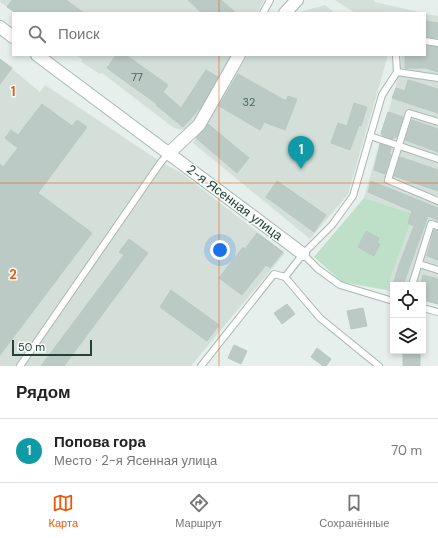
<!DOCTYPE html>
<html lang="ru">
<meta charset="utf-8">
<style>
:root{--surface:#fff;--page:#f6f6f6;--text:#222;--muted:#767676;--line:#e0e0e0;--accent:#ea580c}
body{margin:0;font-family:"DM Sans",sans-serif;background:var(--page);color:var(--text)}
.controls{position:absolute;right:12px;bottom:12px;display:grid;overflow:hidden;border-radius:0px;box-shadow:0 2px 6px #0003}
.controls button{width:36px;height:36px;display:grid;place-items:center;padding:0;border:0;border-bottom:1px solid var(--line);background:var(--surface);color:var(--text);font:20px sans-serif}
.scale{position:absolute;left:12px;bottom:10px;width:80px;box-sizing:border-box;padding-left:4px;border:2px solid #24423a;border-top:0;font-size:11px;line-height:14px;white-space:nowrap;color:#24423a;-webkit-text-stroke:3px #f7fbf9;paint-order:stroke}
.you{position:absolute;left:220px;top:250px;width:14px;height:14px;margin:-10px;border:3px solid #fff;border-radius:50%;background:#1a73e8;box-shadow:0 0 0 6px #1a73e833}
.badge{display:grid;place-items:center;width:26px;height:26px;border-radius:50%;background:var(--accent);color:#fff;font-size:13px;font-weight:700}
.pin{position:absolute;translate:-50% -33px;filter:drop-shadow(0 1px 2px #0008)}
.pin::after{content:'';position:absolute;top:21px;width:14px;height:12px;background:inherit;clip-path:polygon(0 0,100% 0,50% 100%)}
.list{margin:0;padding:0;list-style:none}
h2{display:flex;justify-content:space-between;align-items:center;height:52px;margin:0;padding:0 16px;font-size:17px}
h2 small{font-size:13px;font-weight:400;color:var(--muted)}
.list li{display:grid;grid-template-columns:26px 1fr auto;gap:12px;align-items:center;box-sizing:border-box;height:64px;padding:0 16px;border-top:1px solid var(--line)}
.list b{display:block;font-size:15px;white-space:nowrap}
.list p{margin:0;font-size:13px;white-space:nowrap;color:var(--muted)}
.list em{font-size:13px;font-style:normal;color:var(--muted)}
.icon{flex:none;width:22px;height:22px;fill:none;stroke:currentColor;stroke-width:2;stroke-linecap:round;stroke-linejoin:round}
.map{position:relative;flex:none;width:438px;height:366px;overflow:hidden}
.search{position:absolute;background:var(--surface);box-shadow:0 2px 6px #0003;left:12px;right:12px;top:12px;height:44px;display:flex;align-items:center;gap:10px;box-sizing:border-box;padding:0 14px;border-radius:0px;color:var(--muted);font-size:15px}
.sheet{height:116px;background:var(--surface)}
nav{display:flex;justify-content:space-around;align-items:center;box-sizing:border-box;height:56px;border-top:1px solid var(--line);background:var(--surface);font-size:11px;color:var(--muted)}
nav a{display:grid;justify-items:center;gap:2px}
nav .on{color:var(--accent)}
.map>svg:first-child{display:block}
.built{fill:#d4dfda}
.green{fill:#bfe0c8}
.building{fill:#bbcac4;stroke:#b8c9c2}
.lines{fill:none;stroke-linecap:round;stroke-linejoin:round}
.service-casing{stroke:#a8b8b2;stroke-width:8}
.minor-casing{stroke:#a8b8b2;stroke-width:14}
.service{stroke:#fff;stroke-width:6}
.minor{stroke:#fff;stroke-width:12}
.grid{fill:none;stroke:#e8590c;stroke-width:1;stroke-opacity:0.55}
.labels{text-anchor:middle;stroke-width:3;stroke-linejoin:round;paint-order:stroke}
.number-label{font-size:11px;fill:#4a645c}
.street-label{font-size:13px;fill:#24423a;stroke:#f7fbf9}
.grid-label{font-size:13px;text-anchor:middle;font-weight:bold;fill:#e8590c;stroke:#f7fbf9;stroke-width:3;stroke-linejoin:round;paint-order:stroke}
</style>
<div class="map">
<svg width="438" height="366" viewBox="0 0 438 366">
<rect width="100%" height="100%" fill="#e6efeb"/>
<g class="built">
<polygon points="0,0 264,0 257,13 16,13 0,2"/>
<polygon points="335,0 373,0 375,2 423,13 355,13"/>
<polygon points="325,5 335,13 296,13"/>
<polygon points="425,14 438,16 438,305 423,300 423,285 393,285 393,292 386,290 414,214 364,198 396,85 402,55 425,55"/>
<polygon points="73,55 234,55 221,80 190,126 186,129 181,130 174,128 102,73 100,74 81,62 82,59 76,55"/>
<polygon points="248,55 388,55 348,194 310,239 193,143"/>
<polygon points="0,59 40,92 45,85 161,162 181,173 285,253 191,366 0,366"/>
</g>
<polygon class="green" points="364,198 414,214 386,290 342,282 314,257"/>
<g class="building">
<polygon points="12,0 66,0 84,13 16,13 7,7"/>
<polygon points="188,0 221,0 236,13 202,13"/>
<polygon points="425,21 438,23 438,38 425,37"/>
<polygon points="425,46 438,47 438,72 426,68 405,68 405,55 425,55"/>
<polygon points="116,55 126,55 168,85 163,92 181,108 206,70 218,77 201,107 183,127 156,105 157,104 107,68"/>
<polygon points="0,59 12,68 0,84"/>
<polygon points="238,74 286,101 288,96 297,99 285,130 264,122 260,130 219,106"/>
<polygon points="408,80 438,89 438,113 392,98 396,88 405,91"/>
<polygon points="354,103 367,107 361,126 359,125 350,150 331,143 338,123 347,126"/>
<polygon points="42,104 72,126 77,120 87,127 38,193 92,233 0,355 0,164 3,167 18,148 5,138 11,130 18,135"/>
<polygon points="388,112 403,117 397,137 394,137 393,139 382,135 381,133"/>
<polygon points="412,120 438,129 438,152 405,140"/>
<polygon points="208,124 249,158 237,173 196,138 204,130"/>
<polygon points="380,144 391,148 389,154 391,154 385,174 374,170"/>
<polygon points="400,157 438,170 438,191 394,176"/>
<polygon points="277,181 326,215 314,232 266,197"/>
<polygon points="371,181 438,208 438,220 428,216 403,285 393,285 399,265 414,226 408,223 412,211 368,192"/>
<polygon points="434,230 438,230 438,260 427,256"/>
<polygon points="366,231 379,238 377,243 380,244 374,256 358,247"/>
<polygon points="257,233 283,252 270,268 266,265 242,295 219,278 243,247 245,249"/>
<polygon points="129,239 148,253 64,366 41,366 124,255 119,252"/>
<polygon points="423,275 438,279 438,304 423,300 423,285 421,285"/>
<polygon points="171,290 219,325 207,341 160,307"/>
<polygon points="287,304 295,314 282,324 274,313"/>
<polygon points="363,308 367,326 351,329 347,311"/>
<polygon points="234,345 247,351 241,364 228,358"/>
<polygon points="317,348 331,359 326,366 323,366 311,357"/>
<rect x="403" y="351" width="17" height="15"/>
</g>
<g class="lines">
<g class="service-casing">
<g id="service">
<polyline points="263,13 270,0"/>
<polyline points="425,41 438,43"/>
<polyline points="397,72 438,78"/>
<polyline points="438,122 409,113 388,180 438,201"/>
<polyline points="370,136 438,159"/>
<polyline points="303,254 318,269 340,285 393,301"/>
<polyline points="419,264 438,270"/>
<polyline points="285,277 303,254 332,225 353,196 382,95 397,72 396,55"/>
<polyline points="285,277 320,318 379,366"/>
<polyline points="412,285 431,224 438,226"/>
<polyline points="423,308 438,312"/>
<polyline points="20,366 161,162 169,153"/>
<polyline points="201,366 274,274 285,277"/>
</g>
</g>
<g class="minor-casing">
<g id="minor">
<polyline points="285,13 297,0"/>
<polyline points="0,27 13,37"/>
<polyline points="37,55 303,254"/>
<polyline points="169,153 199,125 239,55"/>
</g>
</g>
<use href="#service" class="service"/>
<use href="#minor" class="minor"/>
</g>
<path class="grid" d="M219,0V13M219,55V366M0,183H438"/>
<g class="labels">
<g class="number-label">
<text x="137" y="81">77</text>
<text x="249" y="106">32</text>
</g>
<g class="street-label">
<text transform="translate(235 202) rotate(37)" y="5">2-я Ясенная улица</text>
</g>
</g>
<g class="grid-label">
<text x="13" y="96">1</text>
<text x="13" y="279">2</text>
</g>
</svg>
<div class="controls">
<button><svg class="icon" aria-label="locate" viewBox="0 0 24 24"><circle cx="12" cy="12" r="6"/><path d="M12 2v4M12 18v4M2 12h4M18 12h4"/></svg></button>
<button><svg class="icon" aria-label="layers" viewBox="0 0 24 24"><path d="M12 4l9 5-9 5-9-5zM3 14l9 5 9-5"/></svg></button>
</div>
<div class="scale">50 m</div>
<div class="you"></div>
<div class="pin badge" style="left:301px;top:169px;background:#0f9aa8">1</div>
<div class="search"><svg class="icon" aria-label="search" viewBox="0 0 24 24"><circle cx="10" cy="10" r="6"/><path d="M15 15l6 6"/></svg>Поиск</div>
</div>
<section class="sheet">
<h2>Рядом<small></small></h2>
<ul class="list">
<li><span class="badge" style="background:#0f9aa8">1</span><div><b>Попова гора</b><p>Место · 2-я Ясенная улица</p></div><em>70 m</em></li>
</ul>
</section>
<nav>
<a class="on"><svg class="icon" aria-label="map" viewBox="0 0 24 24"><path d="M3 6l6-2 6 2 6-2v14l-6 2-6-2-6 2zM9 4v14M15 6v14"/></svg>Карта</a>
<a><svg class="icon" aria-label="directions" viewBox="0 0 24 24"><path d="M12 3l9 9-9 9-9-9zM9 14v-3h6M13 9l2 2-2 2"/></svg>Маршрут</a>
<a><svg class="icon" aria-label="saved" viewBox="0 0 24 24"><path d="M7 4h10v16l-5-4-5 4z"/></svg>Сохранённые</a>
</nav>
